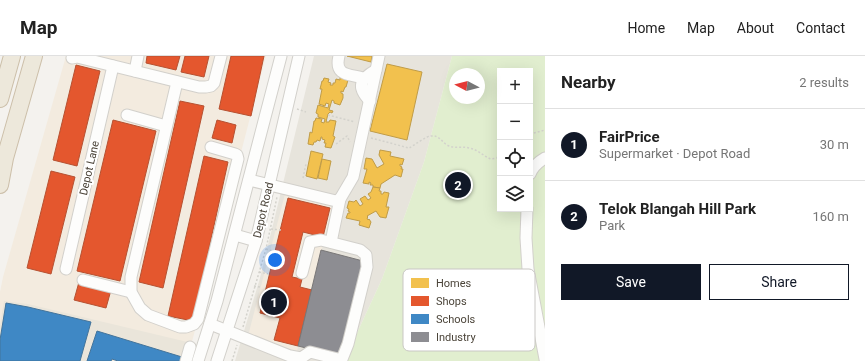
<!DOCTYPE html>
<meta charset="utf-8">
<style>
:root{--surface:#fff;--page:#f6f6f6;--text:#222;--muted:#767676;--line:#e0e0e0;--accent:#111827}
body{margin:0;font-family:Roboto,sans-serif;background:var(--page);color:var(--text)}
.controls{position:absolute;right:12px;top:12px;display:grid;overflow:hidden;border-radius:0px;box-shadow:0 4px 16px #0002}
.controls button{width:36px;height:36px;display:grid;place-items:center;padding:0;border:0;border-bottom:1px solid var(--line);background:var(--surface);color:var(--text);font:20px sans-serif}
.compass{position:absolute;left:449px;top:12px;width:36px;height:36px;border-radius:50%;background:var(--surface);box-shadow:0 4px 16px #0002;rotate:277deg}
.you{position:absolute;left:275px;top:204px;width:14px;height:14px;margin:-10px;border:3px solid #fff;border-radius:50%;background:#1a73e8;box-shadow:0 0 0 6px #1a73e833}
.badge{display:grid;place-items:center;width:26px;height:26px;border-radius:50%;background:var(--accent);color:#fff;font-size:13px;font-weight:700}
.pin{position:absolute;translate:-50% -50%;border:2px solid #fff;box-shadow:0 1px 4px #0006}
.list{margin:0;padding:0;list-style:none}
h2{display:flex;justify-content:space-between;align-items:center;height:52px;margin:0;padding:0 16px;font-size:17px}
h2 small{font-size:13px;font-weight:400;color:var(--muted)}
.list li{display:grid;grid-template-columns:26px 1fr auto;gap:12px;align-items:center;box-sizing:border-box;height:72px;padding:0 16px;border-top:1px solid var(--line)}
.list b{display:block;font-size:15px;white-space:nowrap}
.list p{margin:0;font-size:13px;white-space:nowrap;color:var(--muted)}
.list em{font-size:13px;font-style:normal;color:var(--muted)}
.actions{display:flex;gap:8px;padding:12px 16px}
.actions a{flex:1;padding:9px 0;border:1px solid var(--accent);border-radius:0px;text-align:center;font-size:14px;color:var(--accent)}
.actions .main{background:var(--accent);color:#fff}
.icon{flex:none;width:22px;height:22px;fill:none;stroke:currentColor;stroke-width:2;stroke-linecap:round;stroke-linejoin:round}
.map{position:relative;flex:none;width:545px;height:305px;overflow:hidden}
header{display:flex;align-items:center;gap:24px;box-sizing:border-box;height:56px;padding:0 20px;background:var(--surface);border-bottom:1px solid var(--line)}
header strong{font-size:19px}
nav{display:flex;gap:22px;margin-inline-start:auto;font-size:14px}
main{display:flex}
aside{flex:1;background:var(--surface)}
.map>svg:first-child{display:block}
.residential{fill:#e7e4dc}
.commercial{fill:#f3ebdf}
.education{fill:#eae5da}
.green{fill:#e1eecf;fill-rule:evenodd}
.homes{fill:#f2c14e;stroke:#c09c48}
.shops{fill:#e4572e;stroke:#b65131}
.schools{fill:#3f88c5;stroke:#43749b}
.industry{fill:#8d8d92;stroke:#797777}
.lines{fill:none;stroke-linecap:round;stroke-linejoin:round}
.minor-casing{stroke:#d2d0cb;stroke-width:13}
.highway-casing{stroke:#ccbfa9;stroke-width:18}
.path{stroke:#d3d2cc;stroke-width:1.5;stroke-dasharray:2 2;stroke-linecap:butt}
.minor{stroke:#fdfdfc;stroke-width:11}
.highway{stroke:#ede8db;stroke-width:16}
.labels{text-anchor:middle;stroke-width:4;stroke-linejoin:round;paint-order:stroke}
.street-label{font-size:11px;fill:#4b4439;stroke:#fff}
.key{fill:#fff;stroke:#c9c7c4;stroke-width:1}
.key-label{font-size:11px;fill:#4b4439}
</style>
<header>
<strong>Map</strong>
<nav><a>Home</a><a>Map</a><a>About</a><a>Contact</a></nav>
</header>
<main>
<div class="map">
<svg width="545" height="305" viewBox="0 0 545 305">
<rect width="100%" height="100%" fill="#f4f2ee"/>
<polygon class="residential" points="314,0 452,0 424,106 382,223 344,305 235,305 260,222"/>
<g class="commercial">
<polygon points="66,0 266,0 187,305 0,305 0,236 3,221"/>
<polygon points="285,138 333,148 297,295 248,280"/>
</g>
<polygon class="education" points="4,245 28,248 196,288 191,305 0,305 0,270"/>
<path class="green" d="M452,0H545V305H344L382,223L424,106ZM500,15H530V153H500ZM455,18H479V42H455Z"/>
<g class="homes">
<polygon points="347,0 372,0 371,6"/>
<polygon points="387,8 422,16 407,84 370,75"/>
<polygon points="340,21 348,24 346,31 345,31 343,36 341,35 341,37 343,38 343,42 340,49 334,47 334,45 332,44 329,54 333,55 332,57 330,56 328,58 326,66 329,66 330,64 336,65 333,80 335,81 331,92 325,91 326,87 324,87 325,84 322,83 322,81 321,81 320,85 317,84 316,86 314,86 313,89 308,88 310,76 312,77 314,65 315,65 316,62 322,63 321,66 324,67 325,63 318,61 318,58 316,57 318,49 328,52 329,48 326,47 325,50 319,48 322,33 320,33 322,25 323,25 324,22 329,23 328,26 331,27 330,29 333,29 333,27 335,27 336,23 340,24"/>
<polygon points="380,94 391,96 390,100 404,103 402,109 400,108 400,110 402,111 401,113 403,113 401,121 395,119 381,128 380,132 373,131 373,129 370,129 371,127 369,126 369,128 363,127 367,113 364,113 366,102 372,103 377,112 384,108 379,99"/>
<polygon points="311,95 323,98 317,123 306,120"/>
<polygon points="322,103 331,105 327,124 318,122"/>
<polygon points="373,131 380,132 379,135 381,135 381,138 383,138 384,136 389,137 386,151 389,151 386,162 380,161 376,155 367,160 368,161 367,162 368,164 369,163 371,166 369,172 359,169 360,165 346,162 348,157 350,157 350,156 348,155 349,153 347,152 349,145 354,146 356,144 360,150 363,148 360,143 365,140 368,144 371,142 368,138 371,136"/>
</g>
<g class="shops">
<polygon points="147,0 180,0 176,14 146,7"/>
<polygon points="185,0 209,0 204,21 181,16"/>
<polygon points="231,0 264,0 251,60 219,53"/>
<polygon points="76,9 100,15 77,110 53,104"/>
<polygon points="180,45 204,50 163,232 139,226"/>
<polygon points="113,64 156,75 120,225 77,215"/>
<polygon points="217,64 236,69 232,87 212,82"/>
<polygon points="204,100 228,106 193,265 168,260"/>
<polygon points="51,115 75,121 51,218 27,212"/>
<polygon points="288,142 330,152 323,181 303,176 292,221 302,223 300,231 312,234 298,290 274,284 280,262 260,257"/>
<polygon points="79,226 111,234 106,252 74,244"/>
</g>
<g class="schools">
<polygon points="6,247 28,251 91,266 80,305 0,305 0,284"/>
<polygon points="97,275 182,301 181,305 118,305 112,303 111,305 87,305"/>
</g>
<polygon class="industry" points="321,194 363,205 339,300 298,290"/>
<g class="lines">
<g class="minor-casing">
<g id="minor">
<path d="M339,0C334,20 349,18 363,22"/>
<polyline points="72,2 77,1 199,31 206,31 211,30 214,27 221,0"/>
<polyline points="135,15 138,0"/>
<polyline points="177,26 131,221 131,236 140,252 148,259 180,271 186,271 194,268 198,263 238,103 237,99 235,98 211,91"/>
<path d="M370,45C356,31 360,23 376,14"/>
<polyline points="127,59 166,70"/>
<path d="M530,118C533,110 538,106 545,102"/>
<polyline points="249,124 336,145 340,143"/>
<polyline points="527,153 526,182 528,213 545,303"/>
<polyline points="235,179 256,185"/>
<polyline points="331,186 340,143 353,121 379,0"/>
<polyline points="66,213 113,10"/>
<polyline points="83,224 131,236"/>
<polyline points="210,268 290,300 301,302 310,296 338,303 342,303 348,288 367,211 366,199 360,194 321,184 310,186 302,217"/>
<polyline points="186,305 190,291"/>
<polyline points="198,305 217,245 281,0"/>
<polyline points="217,305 256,185 299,0"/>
</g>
</g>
<g class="highway-casing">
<g id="highway">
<polyline points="0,43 12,0"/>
<polyline points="0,129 5,102 34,0"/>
</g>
</g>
<g class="path">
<polyline points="297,53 306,56"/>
<polyline points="328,59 355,66"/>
<polyline points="530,78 545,74"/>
<path d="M371,82L409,92C415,89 426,80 431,80C439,79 441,85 447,89C454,93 461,90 469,92C477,93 483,100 491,103L497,102L500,96"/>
<polyline points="336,88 347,80 350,86"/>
<polyline points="303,122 306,108"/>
<polyline points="271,173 281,174"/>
<polyline points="266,193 276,196"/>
<polyline points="259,216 268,218"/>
<polyline points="254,230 260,231"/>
<polyline points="243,271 266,193 277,141"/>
<polyline points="232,305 237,289"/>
</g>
<use href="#minor" class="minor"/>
<use href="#highway" class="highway"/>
</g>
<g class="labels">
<g class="street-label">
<text transform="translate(89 112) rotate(-77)" y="4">Depot Lane</text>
<text transform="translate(263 154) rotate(-77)" y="4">Depot Road</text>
</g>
</g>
<rect x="403" y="213" width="132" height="82" rx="6" class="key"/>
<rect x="411" y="222" width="18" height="10" fill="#f2c14e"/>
<rect x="411" y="240" width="18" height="10" fill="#e4572e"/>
<rect x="411" y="258" width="18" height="10" fill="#3f88c5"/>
<rect x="411" y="276" width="18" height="10" fill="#8d8d92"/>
<g class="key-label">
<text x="436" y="231">Homes</text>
<text x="436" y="249">Shops</text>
<text x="436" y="267">Schools</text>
<text x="436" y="285">Industry</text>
</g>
</svg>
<div class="controls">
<button>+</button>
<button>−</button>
<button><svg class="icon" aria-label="locate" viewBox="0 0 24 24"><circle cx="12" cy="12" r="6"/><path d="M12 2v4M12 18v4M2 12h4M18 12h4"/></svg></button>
<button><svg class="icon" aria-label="layers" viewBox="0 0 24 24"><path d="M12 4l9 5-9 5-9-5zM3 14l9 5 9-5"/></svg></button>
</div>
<svg class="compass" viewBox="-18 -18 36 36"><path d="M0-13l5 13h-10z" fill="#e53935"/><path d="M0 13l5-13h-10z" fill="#767676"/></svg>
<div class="you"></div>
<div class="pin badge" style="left:274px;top:246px">1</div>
<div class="pin badge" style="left:458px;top:129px">2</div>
</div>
<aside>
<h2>Nearby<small>2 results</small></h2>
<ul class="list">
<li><span class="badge">1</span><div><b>FairPrice</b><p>Supermarket · Depot Road</p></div><em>30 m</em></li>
<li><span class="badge">2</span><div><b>Telok Blangah Hill Park</b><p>Park</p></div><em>160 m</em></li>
</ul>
<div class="actions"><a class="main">Save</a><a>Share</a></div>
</aside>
</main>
